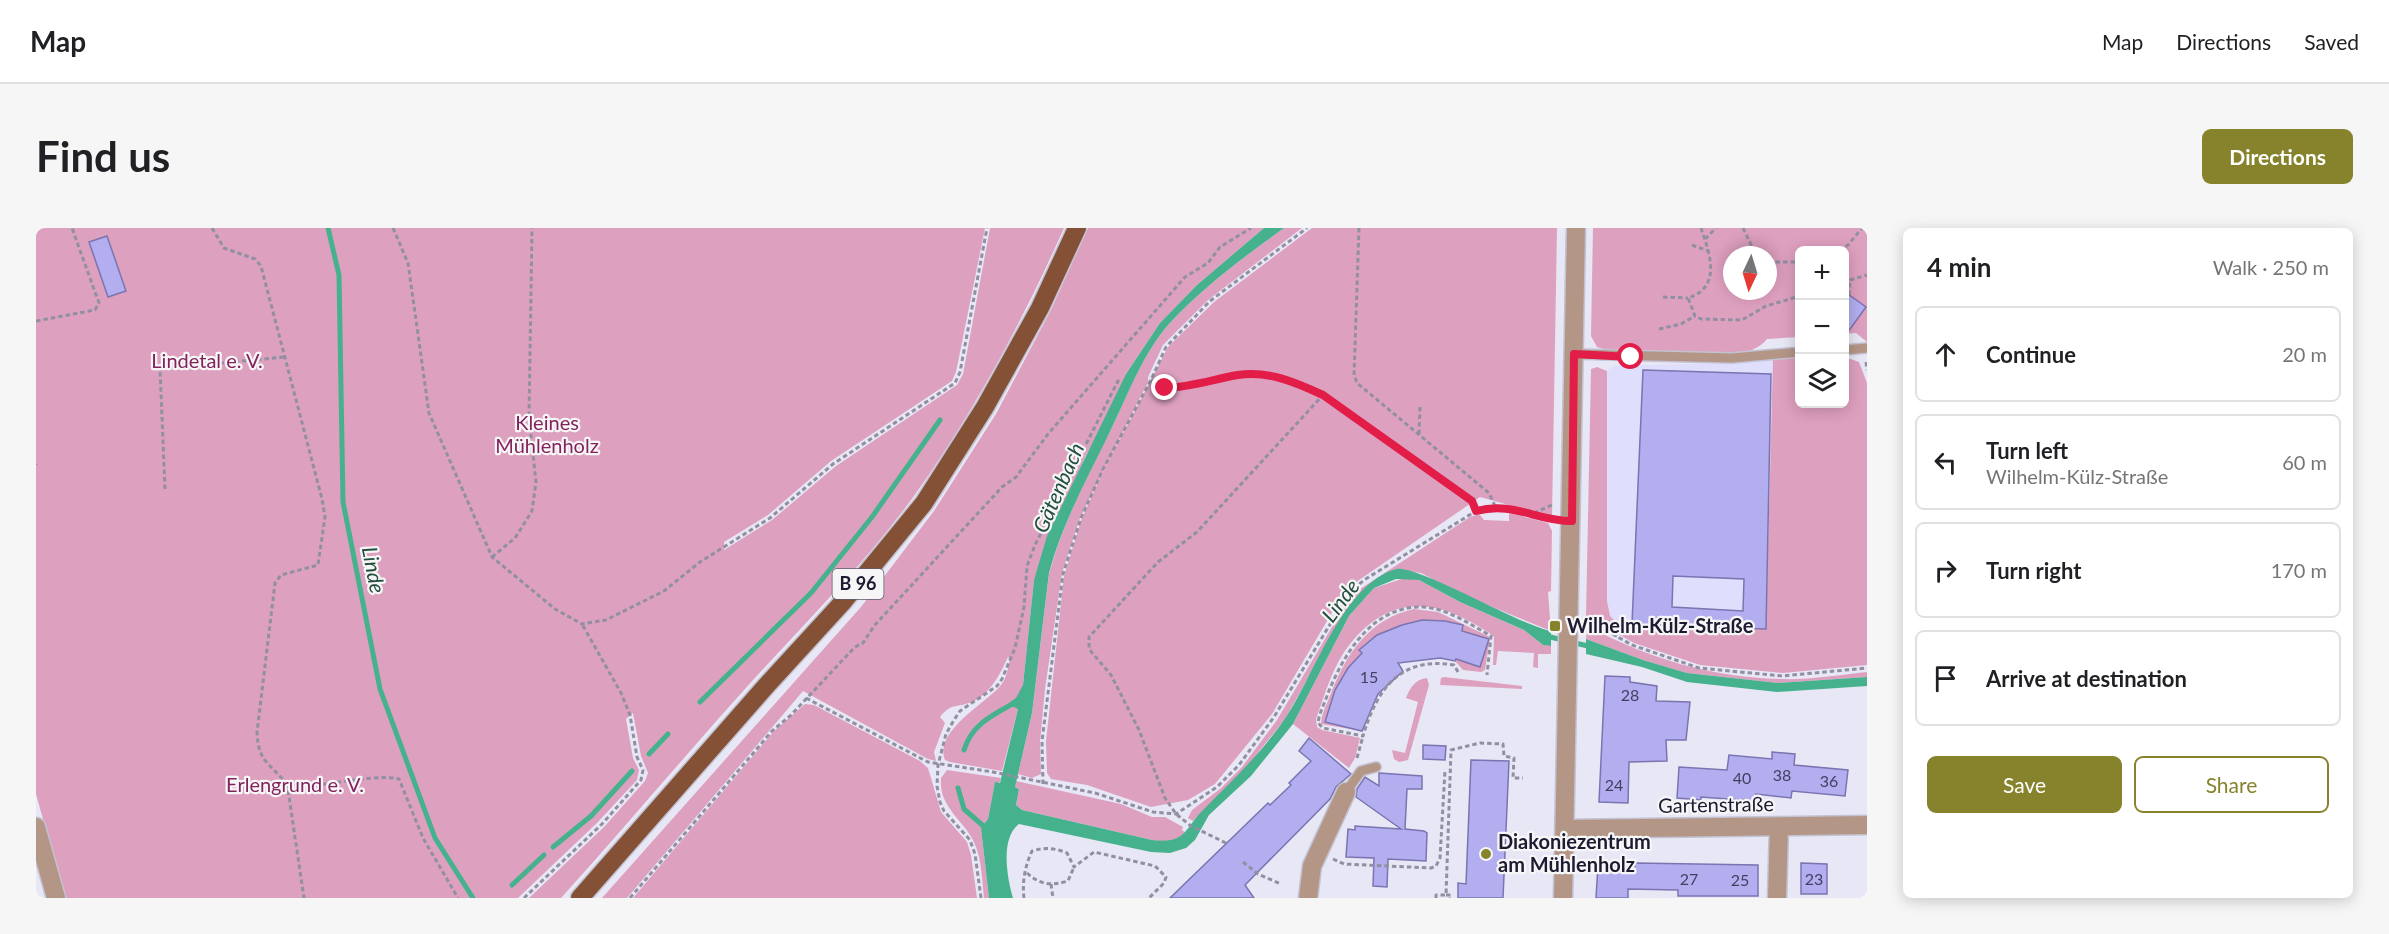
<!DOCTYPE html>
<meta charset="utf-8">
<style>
:root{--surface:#fff;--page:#f6f6f6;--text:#202124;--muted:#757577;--line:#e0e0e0;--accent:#86832c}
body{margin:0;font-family:Lato,sans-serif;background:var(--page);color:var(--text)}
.controls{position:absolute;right:18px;top:18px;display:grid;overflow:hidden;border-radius:9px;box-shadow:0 3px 15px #0003}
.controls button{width:54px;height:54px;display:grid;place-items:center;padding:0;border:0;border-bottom:2px solid var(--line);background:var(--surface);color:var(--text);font:30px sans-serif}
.compass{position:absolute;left:1687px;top:18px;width:54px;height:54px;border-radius:50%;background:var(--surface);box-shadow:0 3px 15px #0003;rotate:184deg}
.stop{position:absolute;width:18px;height:18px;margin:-14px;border:4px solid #e11d48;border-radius:50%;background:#fff}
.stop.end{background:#e11d48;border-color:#fff;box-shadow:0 2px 6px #0008}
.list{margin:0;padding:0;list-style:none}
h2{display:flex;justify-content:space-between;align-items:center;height:78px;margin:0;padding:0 24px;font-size:26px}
h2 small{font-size:20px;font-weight:400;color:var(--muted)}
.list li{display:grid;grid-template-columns:39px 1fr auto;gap:18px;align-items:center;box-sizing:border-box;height:96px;margin:0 12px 12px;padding:0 12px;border:2px solid var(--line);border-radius:9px}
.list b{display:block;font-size:22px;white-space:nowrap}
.list p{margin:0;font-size:20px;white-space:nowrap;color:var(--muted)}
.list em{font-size:20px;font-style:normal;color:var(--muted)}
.actions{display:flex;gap:12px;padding:18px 24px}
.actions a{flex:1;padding:14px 0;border:2px solid var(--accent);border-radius:9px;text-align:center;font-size:21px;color:var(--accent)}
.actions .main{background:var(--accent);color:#fff}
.icon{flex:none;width:33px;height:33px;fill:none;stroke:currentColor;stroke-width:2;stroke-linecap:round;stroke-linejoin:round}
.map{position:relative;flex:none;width:1831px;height:670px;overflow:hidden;border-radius:9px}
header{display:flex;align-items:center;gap:36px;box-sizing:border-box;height:84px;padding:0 30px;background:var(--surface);border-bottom:2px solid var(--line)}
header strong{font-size:28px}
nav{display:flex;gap:33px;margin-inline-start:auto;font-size:21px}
.intro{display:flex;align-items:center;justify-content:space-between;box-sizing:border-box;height:144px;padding:0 36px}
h1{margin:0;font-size:42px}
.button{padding:15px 27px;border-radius:9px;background:var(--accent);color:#fff;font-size:21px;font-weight:700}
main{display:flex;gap:36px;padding:0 36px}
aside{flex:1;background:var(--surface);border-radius:9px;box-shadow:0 3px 15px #0003}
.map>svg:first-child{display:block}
.built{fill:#dfdefc}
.green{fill:#dea0bf;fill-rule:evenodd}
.water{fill:#45b28d}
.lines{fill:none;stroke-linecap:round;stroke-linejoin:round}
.stream{stroke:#45b28d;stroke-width:5}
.building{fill:#b3aeef;stroke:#7a74b1;stroke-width:1.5;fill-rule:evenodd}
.lane-casing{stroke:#c3c2d2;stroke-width:12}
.street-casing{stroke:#c3c2d2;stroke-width:21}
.primary-casing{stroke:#c3c2d2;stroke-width:21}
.path{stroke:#9190a2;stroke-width:3;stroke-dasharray:4.5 3;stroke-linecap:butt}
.lane{stroke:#b49687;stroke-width:9}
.street{stroke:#b49687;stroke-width:18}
.primary{stroke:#845137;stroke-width:18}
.route{stroke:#e11d48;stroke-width:8}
.poi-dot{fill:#86832c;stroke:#f6f6f6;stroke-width:2}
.labels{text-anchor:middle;stroke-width:4.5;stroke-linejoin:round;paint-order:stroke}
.number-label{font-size:16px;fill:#423f61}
.shield{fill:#f6f6f6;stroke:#5e5c6d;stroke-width:1.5}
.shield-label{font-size:18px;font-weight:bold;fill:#1d1a32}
.park-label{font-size:20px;fill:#83225d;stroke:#f6f6f6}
.poi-label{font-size:20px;font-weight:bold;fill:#1d1a32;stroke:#f6f6f6;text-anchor:start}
.street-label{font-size:20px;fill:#1d1a32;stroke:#f6f6f6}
.water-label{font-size:21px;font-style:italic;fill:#204d3d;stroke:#f6f6f6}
</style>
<header>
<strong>Map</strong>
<nav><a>Map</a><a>Directions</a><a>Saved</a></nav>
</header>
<div class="intro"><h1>Find us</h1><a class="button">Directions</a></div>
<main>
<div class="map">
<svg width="1831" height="670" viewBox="0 0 1831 670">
<rect width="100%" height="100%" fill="#e7e7f5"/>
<polygon class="built" points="1737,131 1730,401 1581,395 1574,388 1571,373 1571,143 1578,138 1690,135"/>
<g class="green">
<path d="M0,0H949L920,144L916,153L795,233L732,287L688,314V322L736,292L800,238L921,157L927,146L954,0H1028C986,94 938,184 878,268C830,334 772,392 717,452C652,524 590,598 525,670H493L568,599L609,553L612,545L605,528L597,485L590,491L597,530L603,542L601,552L562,594L482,670H29L0,566Z"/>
<path d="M1052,0H1228L1161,57L1124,95L1090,146L1072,188L1049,229L998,352L987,457L979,478L982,481L966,543L914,534L909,532C897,503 952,474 965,457C971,450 972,439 974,431L972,429C964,446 954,468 933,475C918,480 916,475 904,489L909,495L898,524L900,533L892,531L767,463L591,670H566L825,379L898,283L960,186L1015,82Z"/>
<path d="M1248,0H1266L1172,72L1127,117L1112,149V154L1044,290L1026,345L1009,461L1004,514L1005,546L996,550L982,546L996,485L1013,346C1027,293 1054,244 1078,195C1094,162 1108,124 1133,96C1167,59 1208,29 1248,0Z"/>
<polygon points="1276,0 1521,0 1516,289 1444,269 1310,361 1236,486 1179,556 1152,572 1115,579 1051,557 1015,551 1011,545 1010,513 1028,348 1046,290 1068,242 1132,119 1178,74"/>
<path d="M1557,0H1831V114L1820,105L1809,106L1808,22H1764L1763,109L1731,111C1710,138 1647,124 1616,123C1598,122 1578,125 1561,119L1555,108ZM1696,27H1732V63H1696Z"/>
<polygon points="1809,129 1823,134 1831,155 1831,437 1747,445 1664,437 1598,415 1550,388 1555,141 1561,139 1571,143 1571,373 1574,388 1581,395 1730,401 1737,131 1763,130 1764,176 1808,176"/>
<polygon points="1473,285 1512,295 1516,303 1515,363 1512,364 1515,403 1427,367 1385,345 1360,341 1309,384 1249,491 1209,541 1157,593 1152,590 1156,582 1184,561 1206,539 1241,492 1315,367 1434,289 1443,286 1448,292 1473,293"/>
<path d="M1369,350L1383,352L1424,374L1488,402L1507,417L1515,418V426H1502V440L1497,439L1498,425L1462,423L1460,437H1457L1458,409C1452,403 1443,399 1435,394C1389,368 1348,373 1314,416C1297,437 1289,466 1280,491L1281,499L1286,502L1324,510L1319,530L1313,540L1257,496L1313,388L1338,360Z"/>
<path d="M1378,381L1402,384L1454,409L1449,442L1445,444L1427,442L1419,433L1420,431L1444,438L1453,412L1426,403L1427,397C1388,387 1354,396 1323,422L1326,425L1299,461L1289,494L1326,503L1285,496C1285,486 1292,474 1295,465C1311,425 1333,391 1378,381Z"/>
<path d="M1552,398C1613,431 1675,449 1744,451C1773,452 1803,447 1831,444V449L1742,455L1651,445L1607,432L1550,411Z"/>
<polygon points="1408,449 1486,458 1486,461 1404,457 1405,450"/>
<path d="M1391,450L1393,457L1372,532L1363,534L1358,531L1356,522L1369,525L1382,474L1370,470C1374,460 1379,451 1391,450Z"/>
<polygon points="769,476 778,477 884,533 892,540 905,584 931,614 935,627 941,670 597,670 738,503"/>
<path d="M911,542L965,550L963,556L959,555L952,591L945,600L953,670H948C946,653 946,635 940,619C931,593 902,581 905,550Z"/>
<path d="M980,553L1085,576L1116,589H1129L1147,599L1146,602L1150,605C1139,614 1130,614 1116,612L986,582L980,577L983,561L979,559Z"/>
</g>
<g class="water">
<path d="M1228,0H1248C1208,29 1167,59 1133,96C1108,124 1094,162 1078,195C1055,244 1027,292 1013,345L996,485L979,559L983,561L980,577L986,582L1116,612C1152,616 1147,601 1169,580C1197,552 1225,525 1248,492C1278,450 1305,357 1360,341C1381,336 1483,397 1515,403V418L1507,417L1488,402L1424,374L1383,352L1360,351L1338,360L1313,388L1257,496L1215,548L1173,587L1159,612L1150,620L1134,625L1115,624L983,596C964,610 971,650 977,670H953L945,600L952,591L959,554L964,555L982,481L974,477V474L980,470L987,457L998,352L1011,308L1090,146L1124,95L1161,57Z"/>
<polygon points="1550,411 1607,432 1651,445 1742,455 1831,449 1831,458 1741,464 1651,454 1606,439 1550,426"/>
</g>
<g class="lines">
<g class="stream">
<polyline points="292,0 303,47 307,274 344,461 399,610 437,670"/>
<polyline points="1510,408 1556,419"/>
<polyline points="664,474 775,365 836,289 904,192"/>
<path d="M928,522C936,496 957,487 980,474"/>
<polyline points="613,526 632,506"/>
<polyline points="922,560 928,581 952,602"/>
<polyline points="517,619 555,588 596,543"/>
<polyline points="476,657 508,627"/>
</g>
</g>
<g class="building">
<polygon points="71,8 90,63 72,69 53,14"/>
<polygon points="1809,64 1830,79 1809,108"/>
<path d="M1607,142L1735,146L1730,401L1596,396ZM1637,348L1708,351L1707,383L1636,379Z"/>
<polygon points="1386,392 1409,393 1427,397 1426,403 1453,411 1444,439 1420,431 1419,433 1404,430 1362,435 1367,443 1342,466 1326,503 1289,494 1299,462 1312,440 1326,425 1323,422 1341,407 1366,397"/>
<polygon points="1569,448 1594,449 1594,454 1621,458 1620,473 1654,474 1650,512 1630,512 1631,533 1593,534 1592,575 1563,574"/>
<polygon points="1273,510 1315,546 1300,559 1294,571 1209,657 1218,670 1134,670 1232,575 1234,577 1255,557 1253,555 1275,533 1263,523"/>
<polygon points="1387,517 1410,518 1409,532 1387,531"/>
<polygon points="1736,524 1759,526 1758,537 1812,542 1809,568 1756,563 1755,570 1720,566 1719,573 1665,569 1665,572 1641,570 1643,539 1691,542 1693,527 1736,531"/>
<polygon points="1435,532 1473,533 1467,670 1422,670 1422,655 1430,656"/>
<polygon points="1343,545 1386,548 1386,561 1371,561 1369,601 1388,603 1391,605 1390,633 1352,631 1351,659 1337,658 1338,630 1310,629 1312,601 1319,602 1319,598 1365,601 1320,569 1321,561 1329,549 1343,558"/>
<polygon points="1599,635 1722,637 1722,668 1642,668 1642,662 1592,661 1592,670 1560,670 1562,637 1599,638"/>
<polygon points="1765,635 1791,636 1791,666 1765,666"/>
</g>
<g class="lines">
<g class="lane-casing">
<g id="lane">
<polyline points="1808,122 1831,120"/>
<polyline points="1538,126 1696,130 1764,124"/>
<polyline points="1310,564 1325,543 1340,539"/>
</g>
</g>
<g class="street-casing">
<g id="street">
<polyline points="0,599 20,670"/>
<polyline points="1530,601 1831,597"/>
<polyline points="1272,670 1276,638 1310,564"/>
<polyline points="1527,670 1540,0"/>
<polyline points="1741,670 1743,599"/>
</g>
</g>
<g class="primary-casing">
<polyline id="primary" points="544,670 730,458 806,375 888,275 949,179 1004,80 1041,0"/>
</g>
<g class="path">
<path d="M176,0L188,20L219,31L225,38L286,271L289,289L282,337L245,347L239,355L221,504C222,521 224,529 237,541C241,545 246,551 251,554C272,565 333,544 363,551L387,610L422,670"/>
<polyline points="357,0 372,35 393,185 456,329 519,381 546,396 570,392 628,363 664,334 734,290 797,236 919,155 924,144 951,0"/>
<polyline points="1323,0 1318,147 1321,155 1453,265 1459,278"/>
<path d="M1665,0C1674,26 1686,59 1652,70L1659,88L1665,91L1706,92L1730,78L1764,68"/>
<polyline points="1707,0 1720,27"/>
<polyline points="1669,11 1680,0"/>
<polyline points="1656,17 1672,23"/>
<polyline points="1803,22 1812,17 1826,0"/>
<polyline points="1732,34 1764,34"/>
<polyline points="1813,67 1814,52 1831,47"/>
<polyline points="1627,69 1652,70"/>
<polyline points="0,93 59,82 63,75 36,0"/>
<polyline points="1623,101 1645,96 1659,88"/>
<polyline points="1830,134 1831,142"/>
<path d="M1115,152C1145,173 1194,143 1230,147C1249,148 1269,159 1287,167L1436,274L1440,283"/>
<polyline points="1383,206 1384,177"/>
<polyline points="0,236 0,237"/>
<polyline points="129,261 124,141 248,129"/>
<polyline points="1498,285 1518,276"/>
<polyline points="456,329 479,310 496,283 500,254 493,188 496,0"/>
<polyline points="1550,391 1596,417 1663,440 1746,448 1831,440"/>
<polyline points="1579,409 1587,389"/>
<path d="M1422,444L1418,437C1364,428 1341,461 1327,508L1287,500L1282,495C1283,485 1289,475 1292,465C1309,424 1337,377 1388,379C1412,381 1434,396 1455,408L1451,447"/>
<path d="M770,470L892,534L957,544L1059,565L1117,584L1140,586L1181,559L1203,537L1238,489L1313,365L1328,352L1440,283C1477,274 1486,289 1519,293"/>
<polyline points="1321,530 1327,508"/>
<polyline points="251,555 268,670"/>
<polyline points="1007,556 1006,513 1027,346 1045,290 1067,241 1115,152 1130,119 1174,73 1271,0"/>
<polyline points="1190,615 1155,598 1140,586 1129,570 1103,502 1075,447 1053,421 1053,409 1122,334 1161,304 1287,167"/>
<polyline points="1297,631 1308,636 1395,640 1400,638 1404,630 1409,542"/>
<polyline points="1207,634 1222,646 1245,656"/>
<path d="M991,645C1004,657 1016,658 1032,653L1038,639"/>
<polyline points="1015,656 1017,670"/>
<polyline points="1410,667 1415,667 1414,670"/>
<polyline points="488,670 566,596 605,552 607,542 601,529 594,487 585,465 546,396"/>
<polyline points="594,670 736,503 755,487 819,419 827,415 838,398 966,259 980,249 1012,206 1149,49 1172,35 1184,19 1215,0"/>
<polyline points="945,670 939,626 934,612 908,583 904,574 901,558 902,537 910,506 918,492 924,483 961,458 966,451 979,420 988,379 991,338 999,317 1083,151"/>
<path d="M988,670C986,654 989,638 996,623C1009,619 1019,620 1031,625L1038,639L1058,624L1119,638L1130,649L1128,655L1113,670"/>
<polyline points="1400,670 1400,667 1410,667 1415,522 1444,515 1467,516 1468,528 1478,530 1477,550 1487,550"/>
</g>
<use href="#lane" class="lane"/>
<use href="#street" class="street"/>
<use href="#primary" class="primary"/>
</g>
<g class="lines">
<path class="route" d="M1129,160C1155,159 1178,151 1202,147C1232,142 1261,155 1287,167L1436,273L1440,283C1478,273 1499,293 1536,293L1538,126L1595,129"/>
</g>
<g class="poi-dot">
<rect x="1513" y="392" width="12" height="12" rx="3"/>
<circle cx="1450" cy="626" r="6"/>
</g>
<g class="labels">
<g class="number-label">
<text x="1333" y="455">15</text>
<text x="1594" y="473">28</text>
<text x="1746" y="553">38</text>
<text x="1706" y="556">40</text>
<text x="1793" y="559">36</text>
<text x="1578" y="563">24</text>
<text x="1653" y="657">27</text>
<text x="1778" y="657">23</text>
<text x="1704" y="658">25</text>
</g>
<rect class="shield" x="796.5" y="341" width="51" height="30" rx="4.5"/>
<g class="shield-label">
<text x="822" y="362">B 96</text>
</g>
<g class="park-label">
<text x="171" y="140">Lindetal e. V.</text>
<text x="511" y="202">Kleines<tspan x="511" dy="23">Mühlenholz</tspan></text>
<text x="259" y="564">Erlengrund e. V.</text>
</g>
<g class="poi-label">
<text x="1531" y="405">Wilhelm-Külz-Straße</text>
<text x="1462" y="621">Diakoniezentrum<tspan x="1462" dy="23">am Mühlenholz</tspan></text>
</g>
<g class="street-label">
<text transform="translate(1680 577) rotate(-1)" y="7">Gartenstraße</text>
</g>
<g class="water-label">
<text transform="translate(1023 260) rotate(-66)" y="7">Gätenbach</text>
<text transform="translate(337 342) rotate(79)" y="7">Linde</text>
<text transform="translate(1305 373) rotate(-53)" y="7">Linde</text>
</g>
</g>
</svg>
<div class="controls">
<button>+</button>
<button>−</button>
<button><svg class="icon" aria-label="layers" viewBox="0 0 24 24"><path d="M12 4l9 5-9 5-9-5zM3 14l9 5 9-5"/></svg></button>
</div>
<svg class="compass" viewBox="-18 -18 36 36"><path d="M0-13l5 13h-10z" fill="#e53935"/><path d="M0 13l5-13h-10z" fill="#757577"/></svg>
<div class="stop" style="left:1595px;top:129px"></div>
<div class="stop end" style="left:1129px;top:160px"></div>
</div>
<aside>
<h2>4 min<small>Walk · 250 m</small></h2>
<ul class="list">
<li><svg class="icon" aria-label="ahead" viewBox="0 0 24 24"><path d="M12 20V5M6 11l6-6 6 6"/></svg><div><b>Continue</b></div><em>20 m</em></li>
<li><svg class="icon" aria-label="left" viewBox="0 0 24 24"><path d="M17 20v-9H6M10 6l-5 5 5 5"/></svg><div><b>Turn left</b><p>Wilhelm-Külz-Straße</p></div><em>60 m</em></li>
<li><svg class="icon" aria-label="right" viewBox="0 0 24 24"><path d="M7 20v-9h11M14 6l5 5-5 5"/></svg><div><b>Turn right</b></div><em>170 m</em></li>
<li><svg class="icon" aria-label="arrive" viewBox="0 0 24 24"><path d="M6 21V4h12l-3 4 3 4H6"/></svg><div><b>Arrive at destination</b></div></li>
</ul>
<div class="actions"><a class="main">Save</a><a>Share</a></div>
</aside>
</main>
